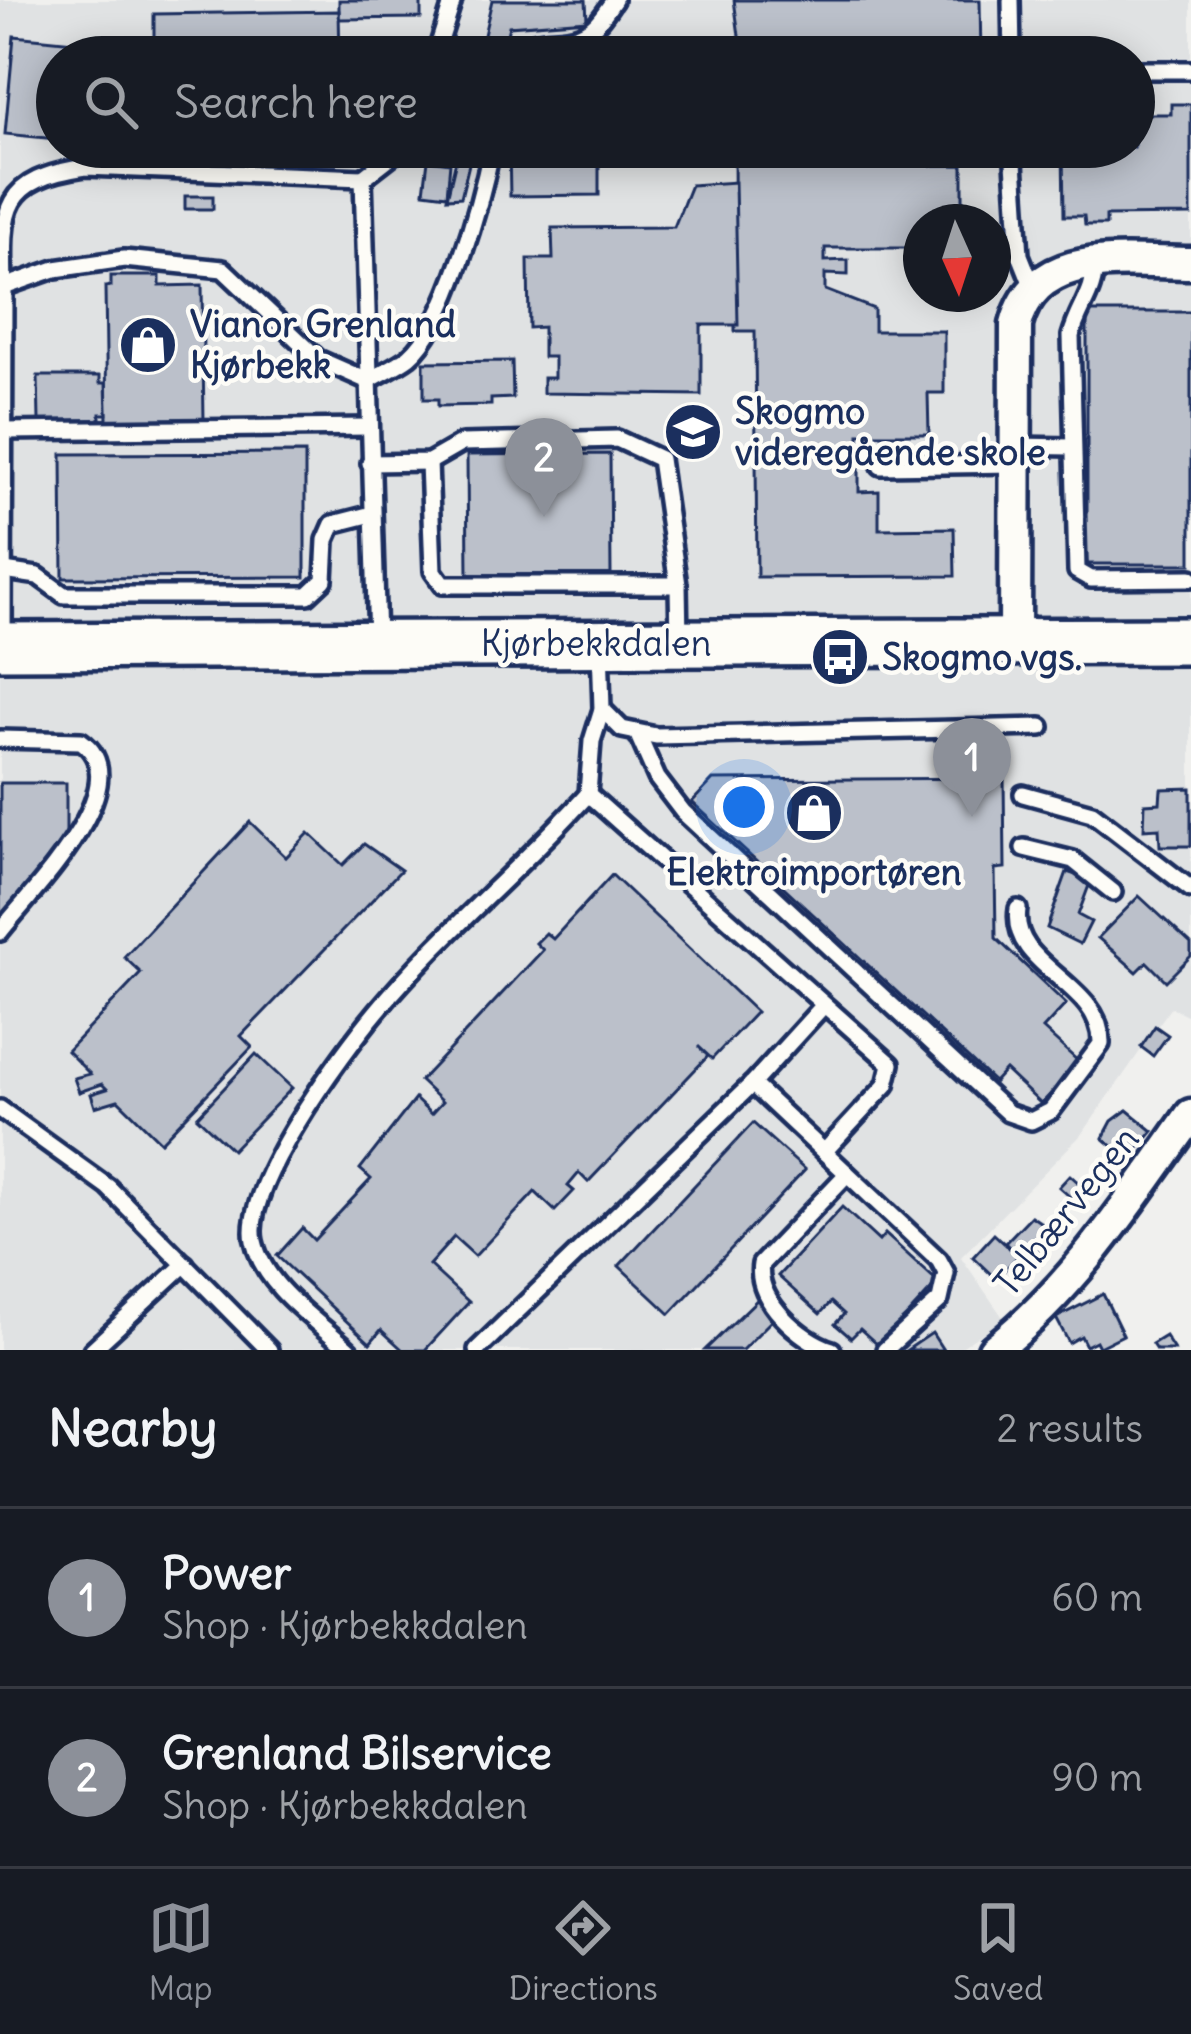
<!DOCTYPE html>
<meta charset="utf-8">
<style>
:root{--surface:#171b24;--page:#242831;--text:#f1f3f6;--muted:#9ea1a6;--line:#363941;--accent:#8c9099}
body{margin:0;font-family:Delius,sans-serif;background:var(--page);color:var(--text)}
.compass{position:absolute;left:903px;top:204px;width:108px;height:108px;border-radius:50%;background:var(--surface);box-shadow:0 6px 30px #0003;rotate:177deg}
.you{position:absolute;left:744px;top:807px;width:42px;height:42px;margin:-30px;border:9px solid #fff;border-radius:50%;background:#1a73e8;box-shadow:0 0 0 18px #1a73e833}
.badge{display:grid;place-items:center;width:78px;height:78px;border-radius:50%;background:var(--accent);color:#fff;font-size:39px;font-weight:700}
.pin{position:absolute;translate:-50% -99px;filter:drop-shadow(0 3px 6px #0008)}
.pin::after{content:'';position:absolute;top:63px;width:42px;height:36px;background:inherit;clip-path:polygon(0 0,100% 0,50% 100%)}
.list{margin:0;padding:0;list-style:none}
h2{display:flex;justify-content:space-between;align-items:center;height:156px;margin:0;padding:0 48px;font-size:51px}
h2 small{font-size:39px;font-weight:400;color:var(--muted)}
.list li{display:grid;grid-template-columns:78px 1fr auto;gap:36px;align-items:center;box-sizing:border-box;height:180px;padding:0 48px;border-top:3px solid var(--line)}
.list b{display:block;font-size:45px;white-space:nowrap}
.list p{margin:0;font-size:39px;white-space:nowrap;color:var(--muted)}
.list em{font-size:39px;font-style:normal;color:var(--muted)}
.icon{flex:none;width:66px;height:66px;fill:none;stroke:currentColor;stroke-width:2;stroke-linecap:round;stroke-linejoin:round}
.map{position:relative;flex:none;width:1191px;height:1350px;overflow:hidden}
.search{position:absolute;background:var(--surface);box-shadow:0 6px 30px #0003;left:36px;right:36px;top:36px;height:132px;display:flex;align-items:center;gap:30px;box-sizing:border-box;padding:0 42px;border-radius:66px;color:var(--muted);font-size:45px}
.sheet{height:516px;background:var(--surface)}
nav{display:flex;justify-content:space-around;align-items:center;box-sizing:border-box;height:168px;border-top:3px solid var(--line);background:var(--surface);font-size:33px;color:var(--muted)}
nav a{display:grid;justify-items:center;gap:6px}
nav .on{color:var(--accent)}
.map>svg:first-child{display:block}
.built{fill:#e0e2e3;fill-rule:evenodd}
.building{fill:#bbc0ca;stroke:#1b2f5e;stroke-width:3}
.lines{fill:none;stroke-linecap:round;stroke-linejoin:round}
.lane-casing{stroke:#1b2f5e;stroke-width:24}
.street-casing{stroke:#1b2f5e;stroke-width:39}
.secondary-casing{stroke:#1b2f5e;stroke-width:54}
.lane{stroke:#fdfcf7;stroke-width:15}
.street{stroke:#fdfcf7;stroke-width:30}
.secondary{stroke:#fdfcf7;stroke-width:45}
.labels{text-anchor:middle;stroke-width:9;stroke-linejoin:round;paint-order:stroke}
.poi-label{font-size:36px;font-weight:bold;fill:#1b2f5e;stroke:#fdfcf7;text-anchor:start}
.street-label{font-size:36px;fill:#1b2f5e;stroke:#fdfcf7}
</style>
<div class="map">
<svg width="1191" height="1350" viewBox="0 0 1191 1350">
<rect width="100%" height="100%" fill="#f0f0ee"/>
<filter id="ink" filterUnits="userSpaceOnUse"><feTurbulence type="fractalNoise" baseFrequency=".00833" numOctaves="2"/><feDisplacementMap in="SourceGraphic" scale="24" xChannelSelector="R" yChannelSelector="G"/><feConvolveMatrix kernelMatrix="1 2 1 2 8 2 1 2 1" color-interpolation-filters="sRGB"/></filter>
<g filter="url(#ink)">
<path class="built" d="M0,0H1191V1017L1171,1007L1083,1133L961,1257L1004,1319L957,1350H0ZM57,57H1134V147H57ZM921,222H993V294H921Z"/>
<g class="building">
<polygon points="339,0 421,0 421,18 339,19"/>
<polygon points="492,0 586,0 587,20 509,26 502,57 479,57"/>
<polygon points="734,0 980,0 981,57 742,57"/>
<polygon points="339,11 340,57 168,57 168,46 154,46 154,14"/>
<polygon points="14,36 95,44 94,57 57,57 57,139 5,134"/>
<polygon points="598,54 598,57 530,57 530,55"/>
<polygon points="1171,104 1191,104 1191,215 1106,216 1106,225 1085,225 1084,216 1064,216 1063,147 1134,147 1134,114 1171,114"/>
<polygon points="153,147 358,147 358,152 153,154"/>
<polygon points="459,147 473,147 461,197 447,198"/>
<polygon points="509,147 599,147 599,195 510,196"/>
<polygon points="734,147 827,147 827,166 963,165 963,222 921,222 921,248 825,248 825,261 848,260 848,275 825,274 825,290 874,309 874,331 944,331 944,393 928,393 929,434 859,434 859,492 879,491 879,529 954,528 955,576 757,577 755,331 735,331"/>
<polygon points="428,160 450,163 447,195 424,192"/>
<polygon points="735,182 738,325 701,325 701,395 543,393 543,378 554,378 554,357 543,357 543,327 529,328 528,259 553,259 552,228 674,227 691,185"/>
<rect x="185" y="196" width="28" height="13"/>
<polygon points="111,276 160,276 160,286 202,285 204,421 107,422 105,287 111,286"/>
<polygon points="1087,312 1191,312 1191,564 1087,564 1081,515 1087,511"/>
<polygon points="512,361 513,398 491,399 491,405 438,406 438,399 424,399 424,362"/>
<polygon points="38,376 100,376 100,383 106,383 107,414 100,414 100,420 39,421"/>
<polygon points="305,453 305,577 63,578 62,454"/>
<polygon points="610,454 611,576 468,577 467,455"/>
<polygon points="1004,778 1005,868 995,869 996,938 1066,1004 1043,1029 1080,1063 1041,1104 1005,1070 994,1082 692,802 713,780"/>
<polygon points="0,783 66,783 66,837 0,922"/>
<polygon points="1191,788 1191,846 1160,846 1159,828 1144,829 1145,804 1160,803 1161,789"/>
<polygon points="250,822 286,857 309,833 343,865 364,844 401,870 241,1036 252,1047 161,1142 118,1100 95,1107 91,1094 107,1089 102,1084 79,1092 74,1078 90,1074 67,1051 141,973 124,957"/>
<polygon points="1067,872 1091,880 1078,915 1091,922 1080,944 1047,928"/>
<polygon points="612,875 756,1012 712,1059 698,1046 708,1056 588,1182 579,1173 568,1186 574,1191 555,1211 535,1192 475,1256 454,1237 429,1265 469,1302 425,1350 403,1350 381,1330 370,1343 277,1256 302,1228 314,1240 371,1179 360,1169 415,1099 431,1114 442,1102 420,1081 543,950 536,943 546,933 553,939"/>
<polygon points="1139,896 1191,944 1191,956 1166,981 1147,962 1137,972 1098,938"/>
<polygon points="1155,1026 1168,1035 1153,1056 1141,1047"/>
<polygon points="256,1054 292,1088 232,1150 197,1117"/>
<polygon points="1127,1110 1153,1131 1129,1160 1103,1138 1112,1121"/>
<polygon points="753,1123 805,1170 670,1314 619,1266"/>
<polygon points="1070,1175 1090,1193 1079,1205 1059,1187"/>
<polygon points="842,1207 879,1241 885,1234 938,1282 879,1346 860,1329 851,1338 835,1324 844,1314 831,1302 820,1314 778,1276"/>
<polygon points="1031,1216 1061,1236 1030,1267 1005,1243"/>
<polygon points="994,1234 1018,1256 996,1279 973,1257"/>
<polygon points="1103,1294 1123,1335 1099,1347 1096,1341 1086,1346 1081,1336 1069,1343 1056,1318"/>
<polygon points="759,1298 776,1316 742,1350 705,1350"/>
<polygon points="932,1333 943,1350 907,1350"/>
<polygon points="1165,1336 1174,1350 1156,1350 1152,1344"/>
</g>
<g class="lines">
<g class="lane-casing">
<g id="lane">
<polyline points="1011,0 1012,57"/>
<polyline points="435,57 453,0"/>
<path d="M516,57C531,32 556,44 579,35C596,29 604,14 614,0"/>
<polyline points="1134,70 1191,70"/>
<polyline points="1013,147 1020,255 1032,285"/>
<polyline points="363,178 403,147"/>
<path d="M1095,263C1095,293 1079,307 1071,336L1077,571L1091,579L1191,578"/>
<path d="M4,287C2,208 0,180 86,167L363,178L377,641"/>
<polyline points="4,431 369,427"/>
<polyline points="1015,446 1071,447"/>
<polyline points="429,462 433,571 443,585 678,585"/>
<polyline points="370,463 429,462 462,443 617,439 660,459 678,585 679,640"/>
<polyline points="881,466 1015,464"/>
<polyline points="4,571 38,576 64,595 308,595 324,580 326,540 333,524 372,514"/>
<path d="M3,643L4,287L55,269L124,259L223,269L318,359L368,381C381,373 397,366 409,357C448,325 482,197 492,147"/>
<polyline points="602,709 622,729 656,736 1041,727"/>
<path d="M638,735L657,778L683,812L1008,1113L1031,1121L1051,1111L1101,1044C1103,983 1009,968 1018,909"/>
<path d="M0,739L81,741C142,784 29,894 0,932"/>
<polyline points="588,794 891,1064 886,1085 824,1152"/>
<polyline points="1023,794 1092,813 1191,889"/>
<polyline points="1024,848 1073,860 1113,892"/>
<polyline points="752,1084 939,1260 946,1273 940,1300 885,1350"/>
<polyline points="0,1109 108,1187 269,1350"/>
<polyline points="92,1350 185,1264"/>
<path d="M349,1350C315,1319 264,1287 254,1241C242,1188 341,1054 377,1011C441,934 521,869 588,794L592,741L602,709L600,646"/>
<polyline points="477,1350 752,1084 823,1006"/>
<path d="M832,1350C800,1340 755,1300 761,1264L847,1174"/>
</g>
</g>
<g class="street-casing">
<g id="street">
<path d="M1015,642L1016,325C1036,246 1126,263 1191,263"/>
<path d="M994,1350C1074,1288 1133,1197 1191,1115"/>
</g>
</g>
<g class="secondary-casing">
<polyline id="secondary" points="0,646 1191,641"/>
</g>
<use href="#lane" class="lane"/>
<use href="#street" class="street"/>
<use href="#secondary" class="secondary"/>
</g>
</g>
<defs>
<g id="shop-disc" transform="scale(3)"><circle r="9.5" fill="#1b2f5e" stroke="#fdfcf7"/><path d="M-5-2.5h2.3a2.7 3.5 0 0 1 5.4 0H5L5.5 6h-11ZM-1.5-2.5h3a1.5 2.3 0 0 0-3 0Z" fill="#fff"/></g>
<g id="school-disc" transform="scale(3)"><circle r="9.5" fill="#1b2f5e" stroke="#fdfcf7"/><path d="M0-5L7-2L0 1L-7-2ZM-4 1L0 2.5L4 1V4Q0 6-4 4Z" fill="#fff"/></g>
<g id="bus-disc" transform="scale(3)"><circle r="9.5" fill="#1b2f5e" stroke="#fdfcf7"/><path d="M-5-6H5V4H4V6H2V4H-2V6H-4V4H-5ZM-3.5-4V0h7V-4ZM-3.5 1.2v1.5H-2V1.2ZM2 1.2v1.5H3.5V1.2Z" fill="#fff"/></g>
</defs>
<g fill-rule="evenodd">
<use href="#shop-disc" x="148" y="345"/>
<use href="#school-disc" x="693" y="432"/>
<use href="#bus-disc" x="840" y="657"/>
<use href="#shop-disc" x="814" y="813"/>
</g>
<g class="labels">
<g class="poi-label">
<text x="190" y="337">Vianor Grenland<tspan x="190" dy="41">Kjørbekk</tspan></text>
<text x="735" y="424">Skogmo<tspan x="735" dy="41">videregående skole</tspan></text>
<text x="882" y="670">Skogmo vgs.</text>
<text x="814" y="885" text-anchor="middle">Elektroimportøren</text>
</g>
<g class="street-label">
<text x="596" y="656">Kjørbekkdalen</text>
<text transform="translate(1066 1211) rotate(-51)" y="13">Telbærvegen</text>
</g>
</g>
</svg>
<svg class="compass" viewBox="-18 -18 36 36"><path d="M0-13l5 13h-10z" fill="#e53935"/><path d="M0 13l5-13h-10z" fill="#9ea1a6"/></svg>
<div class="you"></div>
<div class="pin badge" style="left:972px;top:817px">1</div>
<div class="pin badge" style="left:544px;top:517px">2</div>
<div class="search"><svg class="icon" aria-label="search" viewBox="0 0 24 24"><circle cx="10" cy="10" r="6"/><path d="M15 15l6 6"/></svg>Search here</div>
</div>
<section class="sheet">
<h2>Nearby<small>2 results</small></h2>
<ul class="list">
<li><span class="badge">1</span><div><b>Power</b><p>Shop · Kjørbekkdalen</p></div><em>60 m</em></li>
<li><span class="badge">2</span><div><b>Grenland Bilservice</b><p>Shop · Kjørbekkdalen</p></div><em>90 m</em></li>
</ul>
</section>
<nav>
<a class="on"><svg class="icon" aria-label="map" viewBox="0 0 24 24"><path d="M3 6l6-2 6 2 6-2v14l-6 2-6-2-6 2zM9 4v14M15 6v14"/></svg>Map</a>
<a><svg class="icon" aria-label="directions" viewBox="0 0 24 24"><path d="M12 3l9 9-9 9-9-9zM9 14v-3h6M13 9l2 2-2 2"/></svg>Directions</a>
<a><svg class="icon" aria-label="saved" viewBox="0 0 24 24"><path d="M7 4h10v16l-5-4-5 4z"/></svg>Saved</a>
</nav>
